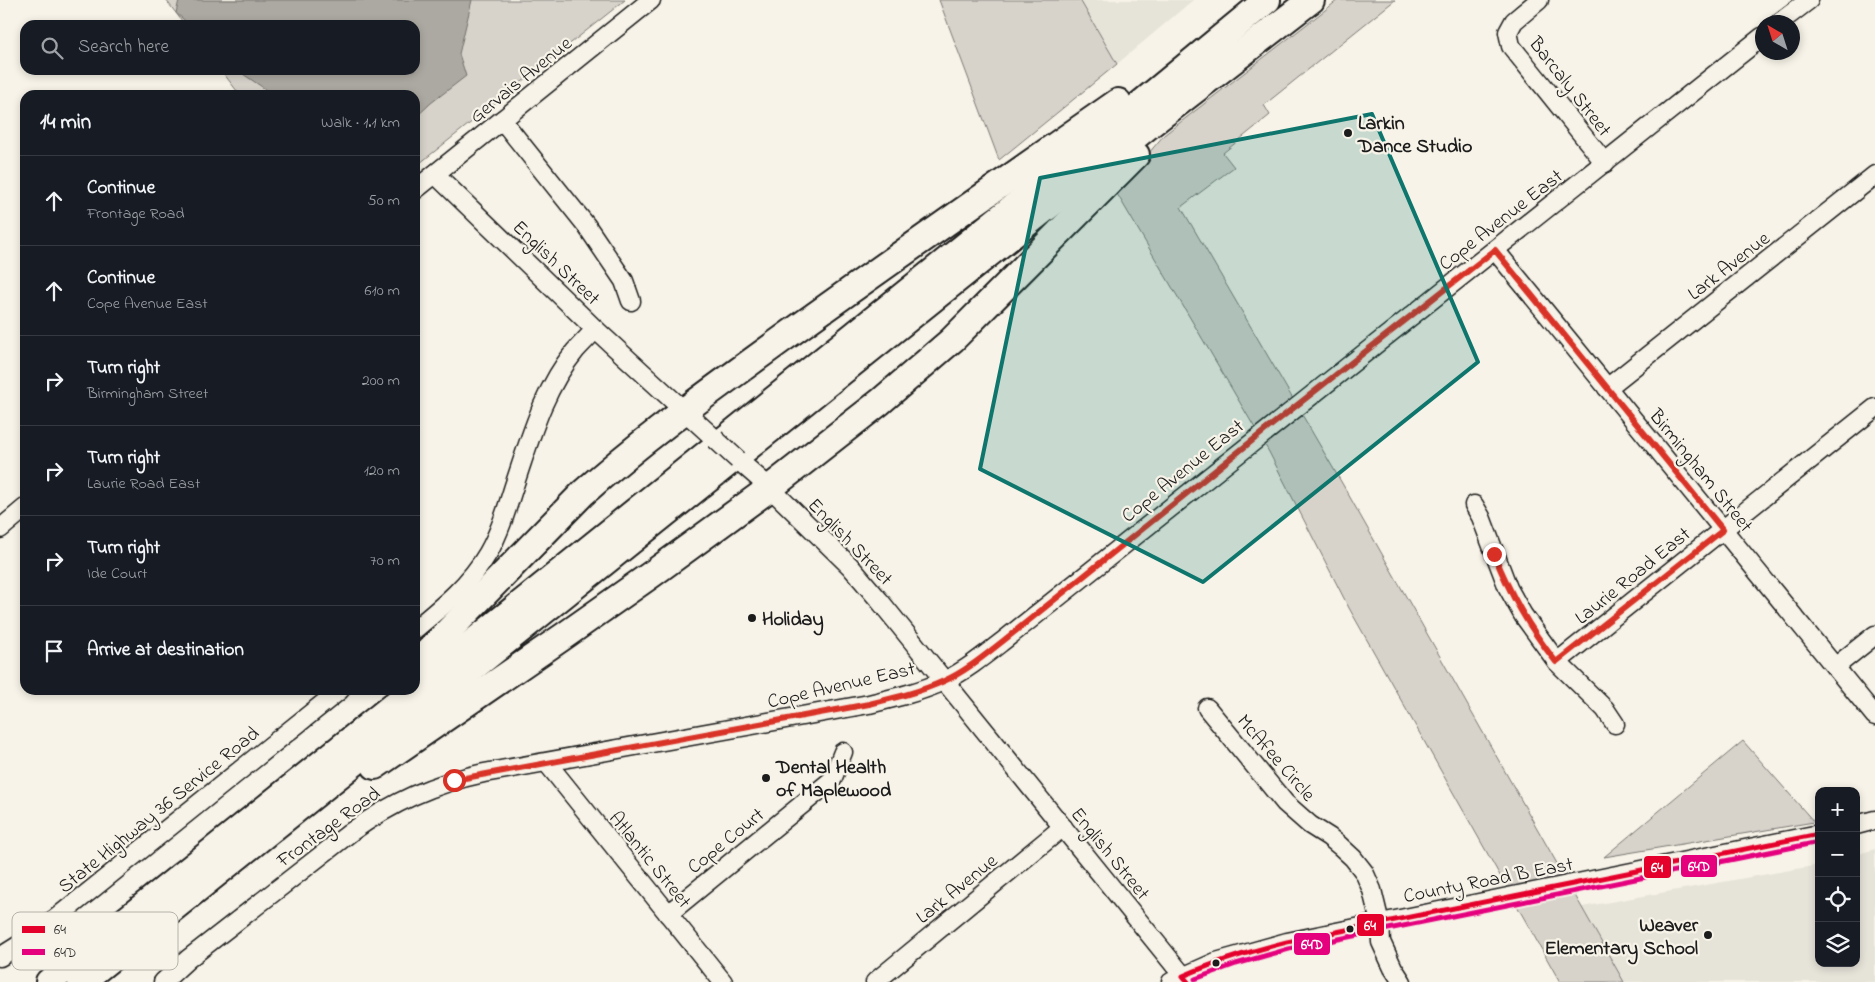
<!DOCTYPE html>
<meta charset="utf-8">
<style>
:root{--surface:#171b24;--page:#242831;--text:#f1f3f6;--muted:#9ea1a6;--line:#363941}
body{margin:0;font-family:"Indie Flower",sans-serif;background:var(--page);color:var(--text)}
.controls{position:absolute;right:15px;bottom:15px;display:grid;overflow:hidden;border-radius:10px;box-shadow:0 2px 8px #0003}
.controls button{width:45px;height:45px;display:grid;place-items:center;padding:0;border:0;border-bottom:1px solid var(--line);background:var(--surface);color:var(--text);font:25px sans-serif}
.compass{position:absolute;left:1755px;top:15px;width:45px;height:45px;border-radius:50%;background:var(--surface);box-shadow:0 2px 8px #0003;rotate:321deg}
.stop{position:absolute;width:15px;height:15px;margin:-11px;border:4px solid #d93025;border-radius:50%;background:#fff}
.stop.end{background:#d93025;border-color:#fff;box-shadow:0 1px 5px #0008}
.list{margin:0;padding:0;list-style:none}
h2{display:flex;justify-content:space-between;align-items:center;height:65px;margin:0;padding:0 20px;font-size:21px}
h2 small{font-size:16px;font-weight:400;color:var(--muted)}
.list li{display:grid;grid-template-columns:32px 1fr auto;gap:15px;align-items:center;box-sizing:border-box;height:90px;padding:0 20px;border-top:1px solid var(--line)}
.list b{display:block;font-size:19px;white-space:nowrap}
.list p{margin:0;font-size:16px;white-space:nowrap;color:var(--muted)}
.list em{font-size:16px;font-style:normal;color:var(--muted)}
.icon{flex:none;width:28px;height:28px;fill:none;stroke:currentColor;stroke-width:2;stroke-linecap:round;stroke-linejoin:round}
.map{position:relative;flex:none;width:1875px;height:982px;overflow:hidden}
.search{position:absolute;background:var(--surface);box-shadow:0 2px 8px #0003;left:20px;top:20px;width:400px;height:55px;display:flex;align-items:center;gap:12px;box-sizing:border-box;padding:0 18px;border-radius:15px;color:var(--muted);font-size:19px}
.panel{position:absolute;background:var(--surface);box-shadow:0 2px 8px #0003;left:20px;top:90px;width:400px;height:605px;border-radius:15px}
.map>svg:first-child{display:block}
.built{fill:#e6e3d9}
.green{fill:#d7d3cb;stroke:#7a7874}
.water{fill:#aca9a2;stroke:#72716c}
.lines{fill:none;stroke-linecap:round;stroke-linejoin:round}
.minor-casing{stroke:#1c1c1c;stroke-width:21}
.highway-casing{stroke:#1c1c1c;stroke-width:30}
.minor{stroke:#f7f3e8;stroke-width:18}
.highway{stroke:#f7f3e8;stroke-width:26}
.minor-bridge-casing{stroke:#1c1c1c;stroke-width:21;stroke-linecap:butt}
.minor-bridge{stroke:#f7f3e8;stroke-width:18}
.bus-1-casing{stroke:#f7f3e8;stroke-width:9}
.bus-2-casing{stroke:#f7f3e8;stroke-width:9}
.bus-1{stroke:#e4002b;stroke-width:5}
.bus-2{stroke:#e5007d;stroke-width:5}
.route{stroke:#d93025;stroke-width:6}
.marked{fill:#0f766e;fill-opacity:0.2;stroke:#0f766e;stroke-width:4;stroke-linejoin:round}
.poi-dot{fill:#1c1c1c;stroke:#f7f3e8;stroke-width:2}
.labels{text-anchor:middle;stroke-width:4.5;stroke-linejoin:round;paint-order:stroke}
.street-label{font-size:20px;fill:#1c1c1c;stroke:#f7f3e8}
.poi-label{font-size:20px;font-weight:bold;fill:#1c1c1c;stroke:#f7f3e8;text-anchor:start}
.key{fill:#f7f3e8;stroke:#b5b2ab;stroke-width:1}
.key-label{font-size:14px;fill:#1c1c1c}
.line-badge{stroke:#f7f3e8;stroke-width:2}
.badge-label{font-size:14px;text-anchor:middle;font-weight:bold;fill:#fff}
</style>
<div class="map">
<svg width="1875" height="982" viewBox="0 0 1875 982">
<rect width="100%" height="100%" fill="#f7f3e8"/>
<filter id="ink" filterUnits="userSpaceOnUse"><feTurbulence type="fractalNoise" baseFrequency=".02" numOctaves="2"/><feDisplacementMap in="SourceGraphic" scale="10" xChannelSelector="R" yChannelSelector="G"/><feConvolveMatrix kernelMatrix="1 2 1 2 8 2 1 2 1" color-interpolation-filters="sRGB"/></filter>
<g filter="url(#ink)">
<g class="built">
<polygon points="1080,0 1193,0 1117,64"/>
<polygon points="1875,849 1875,982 1624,982 1582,907 1819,865 1819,963 1856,963 1856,855"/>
</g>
<g class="green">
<polygon points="166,0 625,0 415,167 415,95 240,95 221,70 415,70 415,25 185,25"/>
<polygon points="939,0 1080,0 1117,64 999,160"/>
<polygon points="1338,0 1395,0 1264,105 1270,115 1223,153 1234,167 1181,207 1343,485 1624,982 1560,982 1349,608 1269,452 1116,192 1164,135"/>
<polygon points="1743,741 1814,822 1604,857"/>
</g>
<polygon class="water" points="179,0 472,0 459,54 466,76 431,103 415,118 415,95 274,95 237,70 415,70 415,25 190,25 176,13"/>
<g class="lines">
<g class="minor-casing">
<g id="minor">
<polyline points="1539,0 1514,21 1508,32 1511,46 1605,163"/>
<polyline points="1780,22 1809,0"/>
<polyline points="502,120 586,225 624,281 631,301"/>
<polyline points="435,174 595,329 715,439"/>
<polyline points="415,190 651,0"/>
<polyline points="1495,250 1875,716"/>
<polyline points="1607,388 1875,175"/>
<polyline points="738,460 770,488 850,566 879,600 1188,982"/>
<polyline points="1474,505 1481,517 1508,588 1523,615 1557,662 1605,709 1615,724"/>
<polyline points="0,529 25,508"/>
<path d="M415,629C443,606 470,584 488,553C500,532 507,508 514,486C530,439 543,390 575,351C581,344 589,337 595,329"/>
<polyline points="1557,662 1875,408"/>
<polyline points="1835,667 1875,635"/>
<polyline points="1207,708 1285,803 1310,825 1329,837 1340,846 1353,858 1364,872 1372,890 1380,923 1381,942 1393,968 1402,982"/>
<polyline points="547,763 723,982"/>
<polyline points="1856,825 1875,820"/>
<polyline points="668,914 832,780 843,752"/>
<polyline points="0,957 35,935 340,690"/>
<path d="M163,982L188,959L351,832C393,802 432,784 484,773L869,704C894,698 920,692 944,681C965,671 985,655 1003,641C1255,438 1510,239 1762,37"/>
<polyline points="875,982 1063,827"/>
<polyline points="1171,982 1216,962 1287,942 1819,834"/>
</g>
</g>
<g class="highway-casing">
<g id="highway">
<path d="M415,665L583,493C645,437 714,389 781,340C892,260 1005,181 1118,102"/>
<polyline points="415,689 1120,121 1267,0"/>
<polyline points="375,766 564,636 652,574 770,488 880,402 952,340 1136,155"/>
<polyline points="49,982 413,690"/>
<polyline points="81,982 1148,126 1311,0"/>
</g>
</g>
<use href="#minor" class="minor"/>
<use href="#highway" class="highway"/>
<g class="minor-bridge-casing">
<polyline id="minor-bridge" points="715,439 738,460"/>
</g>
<use href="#minor-bridge" class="minor-bridge"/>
<g class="bus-1-casing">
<path id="bus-1" d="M1188,982L1183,976C1217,961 1251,951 1287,942L1819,834"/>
</g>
<g class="bus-2-casing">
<polyline id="bus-2" points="1195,979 1236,964 1289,949 1819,842"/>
</g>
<use href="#bus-1" class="bus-1"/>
<use href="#bus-2" class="bus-2"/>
</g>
</g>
<g class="lines" filter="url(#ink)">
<path class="route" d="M454,780L869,704C894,698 920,692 944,681C965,672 985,655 1003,641L1273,424L1495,250L1723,530L1556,662C1528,626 1511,596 1494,554"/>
</g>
<path class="marked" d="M1372,114L1478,362L1203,582L980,469L1040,178Z"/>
<g class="poi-dot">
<circle cx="1348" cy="133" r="5"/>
<circle cx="752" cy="618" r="5"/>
<circle cx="766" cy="778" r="5"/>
<circle cx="1350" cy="929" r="4.5"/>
<circle cx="1708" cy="935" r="5"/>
<circle cx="1216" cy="963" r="4.5"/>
</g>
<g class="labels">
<g class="street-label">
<text transform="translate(520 79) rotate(-39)" y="7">Gervais Avenue</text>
<text transform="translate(1571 86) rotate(52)" y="7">Barcaly Street</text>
<text transform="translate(1500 219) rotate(-38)" y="7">Cope Avenue East</text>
<text transform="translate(557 262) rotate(44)" y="7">English Street</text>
<text transform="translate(1728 265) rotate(-38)" y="7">Lark Avenue</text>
<text transform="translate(1182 470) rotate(-39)" y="7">Cope Avenue East</text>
<text transform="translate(1702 470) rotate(51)" y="7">Birmingham Street</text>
<text transform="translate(851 541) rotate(46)" y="7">English Street</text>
<text transform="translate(1632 575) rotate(-39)" y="7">Laurie Road East</text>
<text transform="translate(841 684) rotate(-13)" y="7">Cope Avenue East</text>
<text transform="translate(1277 757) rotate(49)" y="7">McAfee Circle</text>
<text transform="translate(158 809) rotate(-39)" y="7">State Highway 36 Service Road</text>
<text transform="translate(328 826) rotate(-36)" y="7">Frontage Road</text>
<text transform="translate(725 840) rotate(-39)" y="7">Cope Court</text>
<text transform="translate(1111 853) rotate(51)" y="7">English Street</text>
<text transform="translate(651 859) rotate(51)" y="7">Atlantic Street</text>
<text transform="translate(1488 879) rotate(-11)" y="7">County Road B East</text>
<text transform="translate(956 888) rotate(-39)" y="7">Lark Avenue</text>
</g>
<g class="poi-label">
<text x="1358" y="129">Larkin<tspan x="1358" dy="23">Dance Studio</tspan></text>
<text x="762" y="625">Holiday</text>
<text x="776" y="773">Dental Health<tspan x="776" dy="23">of Maplewood</tspan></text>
<text x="1698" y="931" text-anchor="end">Weaver<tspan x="1698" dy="23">Elementary School</tspan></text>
</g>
</g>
<rect x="12" y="912" width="166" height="58" rx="8" class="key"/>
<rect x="22" y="926" width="23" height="7" fill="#e4002b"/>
<rect x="22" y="949" width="23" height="6" fill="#e5007d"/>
<g class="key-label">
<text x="54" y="934">64</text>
<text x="54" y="957">64D</text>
</g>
<g class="line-badge">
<rect x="1680" y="854" width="38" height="24" rx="5" fill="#e5007d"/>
<rect x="1643" y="855" width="29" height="24" rx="5" fill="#e4002b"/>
<rect x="1356" y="913" width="29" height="24" rx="5" fill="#e4002b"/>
<rect x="1293" y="932" width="38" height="24" rx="5" fill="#e5007d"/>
</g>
<g class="badge-label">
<text x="1699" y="871">64D</text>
<text x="1657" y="872">64</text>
<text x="1370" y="930">64</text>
<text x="1312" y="949">64D</text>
</g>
</svg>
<div class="controls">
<button>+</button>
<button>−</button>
<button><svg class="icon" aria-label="locate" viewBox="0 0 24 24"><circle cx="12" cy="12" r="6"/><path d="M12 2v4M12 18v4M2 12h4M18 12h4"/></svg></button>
<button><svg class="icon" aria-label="layers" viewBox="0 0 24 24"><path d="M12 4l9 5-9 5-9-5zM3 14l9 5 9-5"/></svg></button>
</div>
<svg class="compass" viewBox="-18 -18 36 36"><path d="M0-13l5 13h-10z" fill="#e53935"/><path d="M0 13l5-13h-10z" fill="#9ea1a6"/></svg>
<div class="stop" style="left:454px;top:780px"></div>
<div class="stop end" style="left:1494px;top:554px"></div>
<div class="search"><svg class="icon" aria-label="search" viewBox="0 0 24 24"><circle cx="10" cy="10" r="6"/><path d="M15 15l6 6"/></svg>Search here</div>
<section class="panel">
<h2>14 min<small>Walk · 1.1 km</small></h2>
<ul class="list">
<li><svg class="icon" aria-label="ahead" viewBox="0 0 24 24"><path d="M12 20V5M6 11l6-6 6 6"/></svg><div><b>Continue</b><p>Frontage Road</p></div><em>50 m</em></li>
<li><svg class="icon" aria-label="ahead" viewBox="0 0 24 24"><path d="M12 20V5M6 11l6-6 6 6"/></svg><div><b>Continue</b><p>Cope Avenue East</p></div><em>610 m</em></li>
<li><svg class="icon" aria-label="right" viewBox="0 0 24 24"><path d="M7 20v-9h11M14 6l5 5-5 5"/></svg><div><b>Turn right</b><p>Birmingham Street</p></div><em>200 m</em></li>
<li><svg class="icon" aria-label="right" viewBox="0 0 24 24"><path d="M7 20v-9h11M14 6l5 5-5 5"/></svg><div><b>Turn right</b><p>Laurie Road East</p></div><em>120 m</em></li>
<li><svg class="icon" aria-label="right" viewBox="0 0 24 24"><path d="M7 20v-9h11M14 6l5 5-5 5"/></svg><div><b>Turn right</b><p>Ide Court</p></div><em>70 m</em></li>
<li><svg class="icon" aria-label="arrive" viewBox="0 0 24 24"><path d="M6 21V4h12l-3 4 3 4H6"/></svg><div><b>Arrive at destination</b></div></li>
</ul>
</section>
</div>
